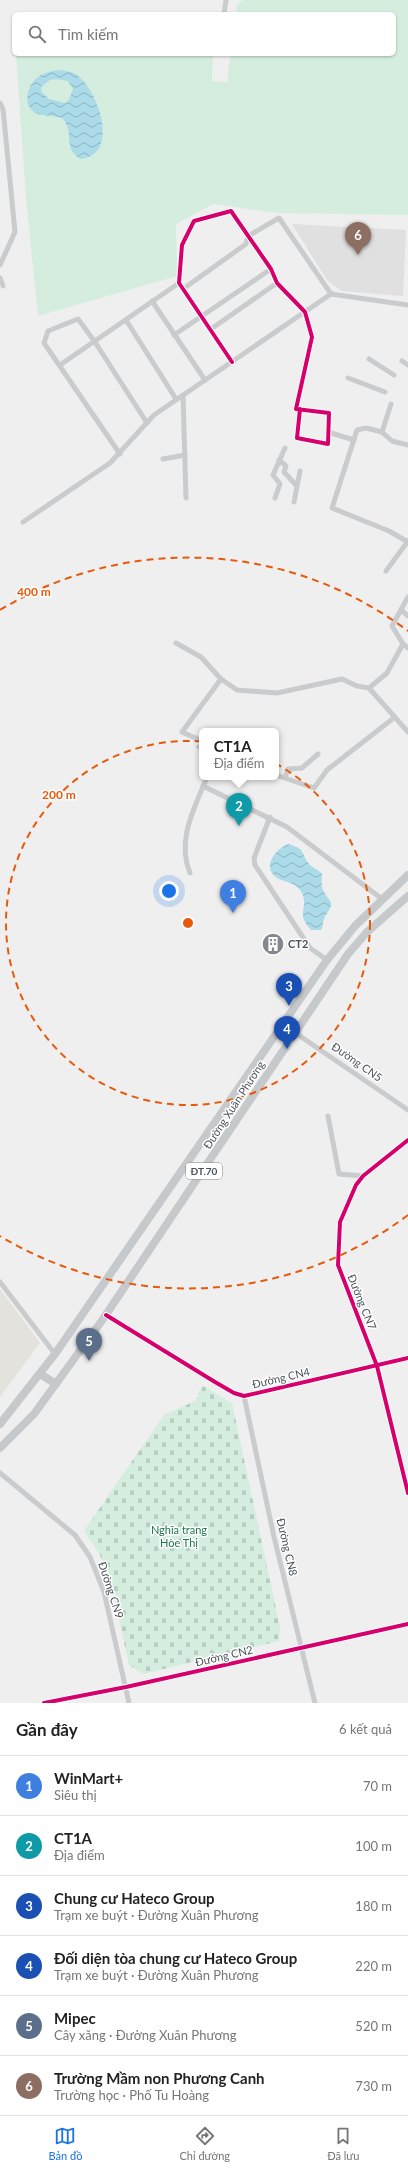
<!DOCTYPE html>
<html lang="vi">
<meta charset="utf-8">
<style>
:root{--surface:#fff;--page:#f2f2f2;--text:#222;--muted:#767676;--line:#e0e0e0;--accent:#1a73e8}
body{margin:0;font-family:Lato,sans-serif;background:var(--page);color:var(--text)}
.you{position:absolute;left:169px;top:891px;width:14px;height:14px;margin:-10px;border:3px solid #fff;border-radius:50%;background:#1a73e8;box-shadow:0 0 0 6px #1a73e833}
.badge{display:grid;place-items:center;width:26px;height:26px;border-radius:50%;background:var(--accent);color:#fff;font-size:13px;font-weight:700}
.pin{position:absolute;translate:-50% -33px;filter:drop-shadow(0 1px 2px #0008)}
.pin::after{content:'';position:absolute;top:21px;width:14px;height:12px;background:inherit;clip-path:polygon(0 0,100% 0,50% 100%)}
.popup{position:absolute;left:199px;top:728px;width:80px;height:52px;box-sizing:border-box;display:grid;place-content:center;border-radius:6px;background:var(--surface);filter:drop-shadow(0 1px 3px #0005);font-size:13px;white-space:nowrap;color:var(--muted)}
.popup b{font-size:15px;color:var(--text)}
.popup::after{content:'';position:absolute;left:50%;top:100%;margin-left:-8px;border:8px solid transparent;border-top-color:var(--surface)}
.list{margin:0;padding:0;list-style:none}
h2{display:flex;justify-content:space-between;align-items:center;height:52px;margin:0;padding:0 16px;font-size:17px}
h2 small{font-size:13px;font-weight:400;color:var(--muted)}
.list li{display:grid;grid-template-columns:26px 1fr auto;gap:12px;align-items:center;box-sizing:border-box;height:60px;padding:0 16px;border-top:1px solid var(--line)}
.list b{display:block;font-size:15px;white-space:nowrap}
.list p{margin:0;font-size:13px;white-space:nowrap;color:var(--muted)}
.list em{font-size:13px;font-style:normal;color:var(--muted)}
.icon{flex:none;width:22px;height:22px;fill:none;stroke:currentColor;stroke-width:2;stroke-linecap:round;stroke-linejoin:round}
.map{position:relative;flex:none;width:408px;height:1703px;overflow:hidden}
.search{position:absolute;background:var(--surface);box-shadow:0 1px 3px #0004;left:12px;right:12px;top:12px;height:44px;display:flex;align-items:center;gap:10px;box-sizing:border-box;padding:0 14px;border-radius:6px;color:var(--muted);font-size:15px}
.sheet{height:412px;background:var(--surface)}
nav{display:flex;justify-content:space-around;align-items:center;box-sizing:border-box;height:56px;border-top:1px solid var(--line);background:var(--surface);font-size:11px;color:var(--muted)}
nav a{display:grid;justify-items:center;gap:2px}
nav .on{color:var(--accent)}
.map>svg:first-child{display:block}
.commercial{fill:#e4e2dc}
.education{fill:#e1e0e0}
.green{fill:#d4edde}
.cemetery{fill:url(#cemetery-stones)}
.water{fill:url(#water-waves);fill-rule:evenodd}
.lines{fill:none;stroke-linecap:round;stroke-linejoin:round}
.street{stroke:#c9cbcd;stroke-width:5}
.primary{stroke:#c5c9cb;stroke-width:8}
.cycleway-casing{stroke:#fff;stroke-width:6}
.cycleway{stroke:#d6006c;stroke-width:4}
.ring{fill:none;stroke:#e8590c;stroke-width:2;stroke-dasharray:7 5}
.labels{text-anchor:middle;stroke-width:3;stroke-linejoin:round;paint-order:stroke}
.shield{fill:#fff;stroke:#7e858c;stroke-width:1}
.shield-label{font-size:10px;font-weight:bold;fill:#47515a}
.poi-label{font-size:11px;font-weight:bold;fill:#47515a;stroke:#fff;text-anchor:start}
.street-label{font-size:11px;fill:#47515a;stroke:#fff}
.park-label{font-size:11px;fill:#1c774a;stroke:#fff}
.centre{fill:#e8590c;stroke:#fff;stroke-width:2}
.ring-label{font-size:12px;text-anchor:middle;font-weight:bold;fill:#e8590c;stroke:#fff;stroke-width:3;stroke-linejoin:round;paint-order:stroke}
</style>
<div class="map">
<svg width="408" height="1703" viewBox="0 0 408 1703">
<defs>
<pattern id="cemetery-stones" width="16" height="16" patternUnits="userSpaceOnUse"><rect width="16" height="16" fill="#d4edde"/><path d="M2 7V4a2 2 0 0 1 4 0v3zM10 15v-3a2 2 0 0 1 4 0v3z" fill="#b7cdc1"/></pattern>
<pattern id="water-waves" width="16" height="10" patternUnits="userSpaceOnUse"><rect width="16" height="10" fill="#abdbe9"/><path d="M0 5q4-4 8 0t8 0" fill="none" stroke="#8db4c0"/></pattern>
</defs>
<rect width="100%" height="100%" fill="#efefef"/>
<polygon class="commercial" points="0,1289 40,1343 0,1397"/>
<polygon class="education" points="292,224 406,230 403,296 341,291 327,280"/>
<polygon class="green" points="243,0 408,0 408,215 278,213 213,204 176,224 177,276 38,316 26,198 16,54 213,54 212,81 227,82 230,58 233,54 394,54 394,14 236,14 237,5"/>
<polygon class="cemetery" points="203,1386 232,1403 280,1627 279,1641 143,1674 129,1665 111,1583 100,1555 84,1531 164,1415 195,1401 199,1396 197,1394"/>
<g class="water">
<path d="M59,70C65,71 72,71 77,75C98,90 121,154 81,159C61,148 76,133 62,118C54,115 41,117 34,112C22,103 28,84 38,77C45,72 52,71 59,70ZM56,79L68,81L73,89L69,100L65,103L49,99L42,92L41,87L50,80Z"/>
<path d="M288,844C306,849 300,852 309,864C312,868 318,869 322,874C322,879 321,886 323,890C330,904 336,900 326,915C322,920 324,925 321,930H311C295,912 309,909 302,893C297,883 288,883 279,879C260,869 275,849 288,844Z"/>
</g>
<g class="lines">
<g class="street">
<polyline points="224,14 226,0"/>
<polyline points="0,103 3,109 15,232 0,265"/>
<polyline points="0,278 3,286"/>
<polyline points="183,289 246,244 248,236 279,218 331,294"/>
<polyline points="331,294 408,305"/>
<polyline points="152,301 205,380"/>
<polyline points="126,320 176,399"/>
<polyline points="211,329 277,283"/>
<polyline points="174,335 271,269"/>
<polyline points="369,359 394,375"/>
<polyline points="402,361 408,365"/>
<polyline points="232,362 179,283 182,245 194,221 231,211 271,269 277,283 305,312 312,337 296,409 329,413 328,444 297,438 300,409"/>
<polyline points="60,365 179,283"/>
<polyline points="348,378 385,392"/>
<polyline points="183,395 186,498"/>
<polyline points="328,432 354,440"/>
<polyline points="382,432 366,428 357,430 332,508 389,531 408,542"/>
<polyline points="382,432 391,404"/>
<polyline points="382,432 392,441 408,445"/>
<polyline points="120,454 44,343 48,331 78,319 95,342 147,423"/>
<polyline points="163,459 185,455"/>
<polyline points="279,460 286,466 284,472 296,485"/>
<polyline points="275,498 280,484 273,475 285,448"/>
<polyline points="294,502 300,471"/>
<polyline points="23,522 110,463 154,415 331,294"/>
<polyline points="386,571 408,541"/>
<polyline points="401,610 408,616"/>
<polyline points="176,643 201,657 221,679"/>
<polyline points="403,644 408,648"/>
<polyline points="369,688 387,673 403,644 392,626 408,597"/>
<polyline points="369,688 408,732"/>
<polyline points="202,741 182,732 221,679 237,690 277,693 342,679 357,686 369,688"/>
<polyline points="199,747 202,749"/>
<polyline points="276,775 314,788 327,770 395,717"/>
<polyline points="285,778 288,769 302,768 318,754"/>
<polyline points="203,786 287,827 382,899"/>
<polyline points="270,817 254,858 255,865 310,948 327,960"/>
<path d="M190,873C176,840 195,807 207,777"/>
<polyline points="294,1032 408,1110"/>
<polyline points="328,1116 339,1174 363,1176"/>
<polyline points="408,1140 363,1176 356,1185 340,1222 338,1265 377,1366 408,1493"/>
<polyline points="0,1282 55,1354"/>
<polyline points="106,1315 215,1382 234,1393 244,1396 408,1358"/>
<polyline points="244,1396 274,1537 315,1703"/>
<polyline points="0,1473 75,1535 90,1557 104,1592 129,1703"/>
<polyline points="44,1703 126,1687 408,1624"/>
</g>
<g class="primary">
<polyline points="40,1374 56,1384"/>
<polyline points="0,1424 55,1354 327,960 355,926 408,875"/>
<polyline points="0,1448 34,1414 103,1319 348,954 367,932 408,896"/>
</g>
<g class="cycleway-casing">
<g id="cycleway">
<polyline points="232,362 179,283 182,245 194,221 231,211 271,269 277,283 305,312 312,337 296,409 329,413 328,444 297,438 300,409"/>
<polyline points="408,1140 363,1176 356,1185 340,1222 338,1265 377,1366 408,1493"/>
<polyline points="106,1315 215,1382 234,1393 244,1396 408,1358"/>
<polyline points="44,1703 126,1687 408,1624"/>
</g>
</g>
<use href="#cycleway" class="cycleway"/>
</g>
<g class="ring">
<circle cx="188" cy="923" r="182"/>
<path d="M408 1215A365 365 0 0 1 0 1236M0 610A365 365 0 0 1 408 631"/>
</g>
<defs>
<g id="building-disc" transform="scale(1.15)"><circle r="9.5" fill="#82888e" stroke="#fff"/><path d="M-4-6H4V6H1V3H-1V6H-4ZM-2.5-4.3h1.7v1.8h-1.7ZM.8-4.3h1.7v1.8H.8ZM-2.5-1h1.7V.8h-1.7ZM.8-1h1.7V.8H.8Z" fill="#fff"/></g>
</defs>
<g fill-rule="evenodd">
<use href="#building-disc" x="273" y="944"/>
</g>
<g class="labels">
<rect class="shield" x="186" y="1163" width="36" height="16" rx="3"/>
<g class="shield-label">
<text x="204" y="1175">ĐT.70</text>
</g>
<g class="poi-label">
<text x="288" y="948">CT2</text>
</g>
<g class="street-label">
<text transform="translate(357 1062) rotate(35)" y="4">Đường CN5</text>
<text transform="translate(234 1105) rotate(-57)" y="4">Đường Xuân Phương</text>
<text transform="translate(362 1302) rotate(68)" y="4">Đường CN7</text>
<text transform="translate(281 1378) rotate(-13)" y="4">Đường CN4</text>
<text transform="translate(287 1547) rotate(77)" y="4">Đường CN8</text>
<text transform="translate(111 1590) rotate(72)" y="4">Đường CN9</text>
<text transform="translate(224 1656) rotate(-13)" y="4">Đường CN2</text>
</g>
<g class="park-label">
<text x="179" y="1534">Nghĩa trang<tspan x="179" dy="13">Hòe Thị</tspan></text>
</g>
</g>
<circle cx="188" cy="923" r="6" class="centre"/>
<g class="ring-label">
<text x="34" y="596">400 m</text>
<text x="59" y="799">200 m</text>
</g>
</svg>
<div class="you"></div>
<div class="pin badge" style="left:233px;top:913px;background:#3f7fe0">1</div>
<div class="pin badge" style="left:239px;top:826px;background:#0f9aa8">2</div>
<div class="popup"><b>CT1A</b>Địa điểm</div>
<div class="pin badge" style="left:289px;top:1006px;background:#1a4fb4">3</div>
<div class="pin badge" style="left:287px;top:1049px;background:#1a4fb4">4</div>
<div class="pin badge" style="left:89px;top:1361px;background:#5c6f8a">5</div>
<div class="pin badge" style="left:358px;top:255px;background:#8d6e63">6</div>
<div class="search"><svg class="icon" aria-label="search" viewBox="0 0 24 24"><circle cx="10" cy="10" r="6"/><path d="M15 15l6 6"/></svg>Tìm kiếm</div>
</div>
<section class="sheet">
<h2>Gần đây<small>6 kết quả</small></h2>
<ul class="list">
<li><span class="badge" style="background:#3f7fe0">1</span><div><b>WinMart+</b><p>Siêu thị</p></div><em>70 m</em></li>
<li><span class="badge" style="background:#0f9aa8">2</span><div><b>CT1A</b><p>Địa điểm</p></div><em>100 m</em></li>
<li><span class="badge" style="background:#1a4fb4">3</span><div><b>Chung cư Hateco Group</b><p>Trạm xe buýt · Đường Xuân Phương</p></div><em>180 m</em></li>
<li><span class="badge" style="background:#1a4fb4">4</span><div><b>Đối diện tòa chung cư Hateco Group</b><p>Trạm xe buýt · Đường Xuân Phương</p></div><em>220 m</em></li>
<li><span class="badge" style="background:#5c6f8a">5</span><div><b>Mipec</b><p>Cây xăng · Đường Xuân Phương</p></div><em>520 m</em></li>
<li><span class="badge" style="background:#8d6e63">6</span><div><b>Trường Mầm non Phương Canh</b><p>Trường học · Phố Tu Hoàng</p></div><em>730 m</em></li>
</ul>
</section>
<nav>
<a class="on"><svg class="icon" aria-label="map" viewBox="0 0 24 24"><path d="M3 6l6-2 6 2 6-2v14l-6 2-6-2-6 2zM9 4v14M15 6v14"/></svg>Bản đồ</a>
<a><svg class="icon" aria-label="directions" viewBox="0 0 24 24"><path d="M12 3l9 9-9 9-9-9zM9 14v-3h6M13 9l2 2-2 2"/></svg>Chỉ đường</a>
<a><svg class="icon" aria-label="saved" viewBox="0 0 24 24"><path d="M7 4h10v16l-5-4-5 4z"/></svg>Đã lưu</a>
</nav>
